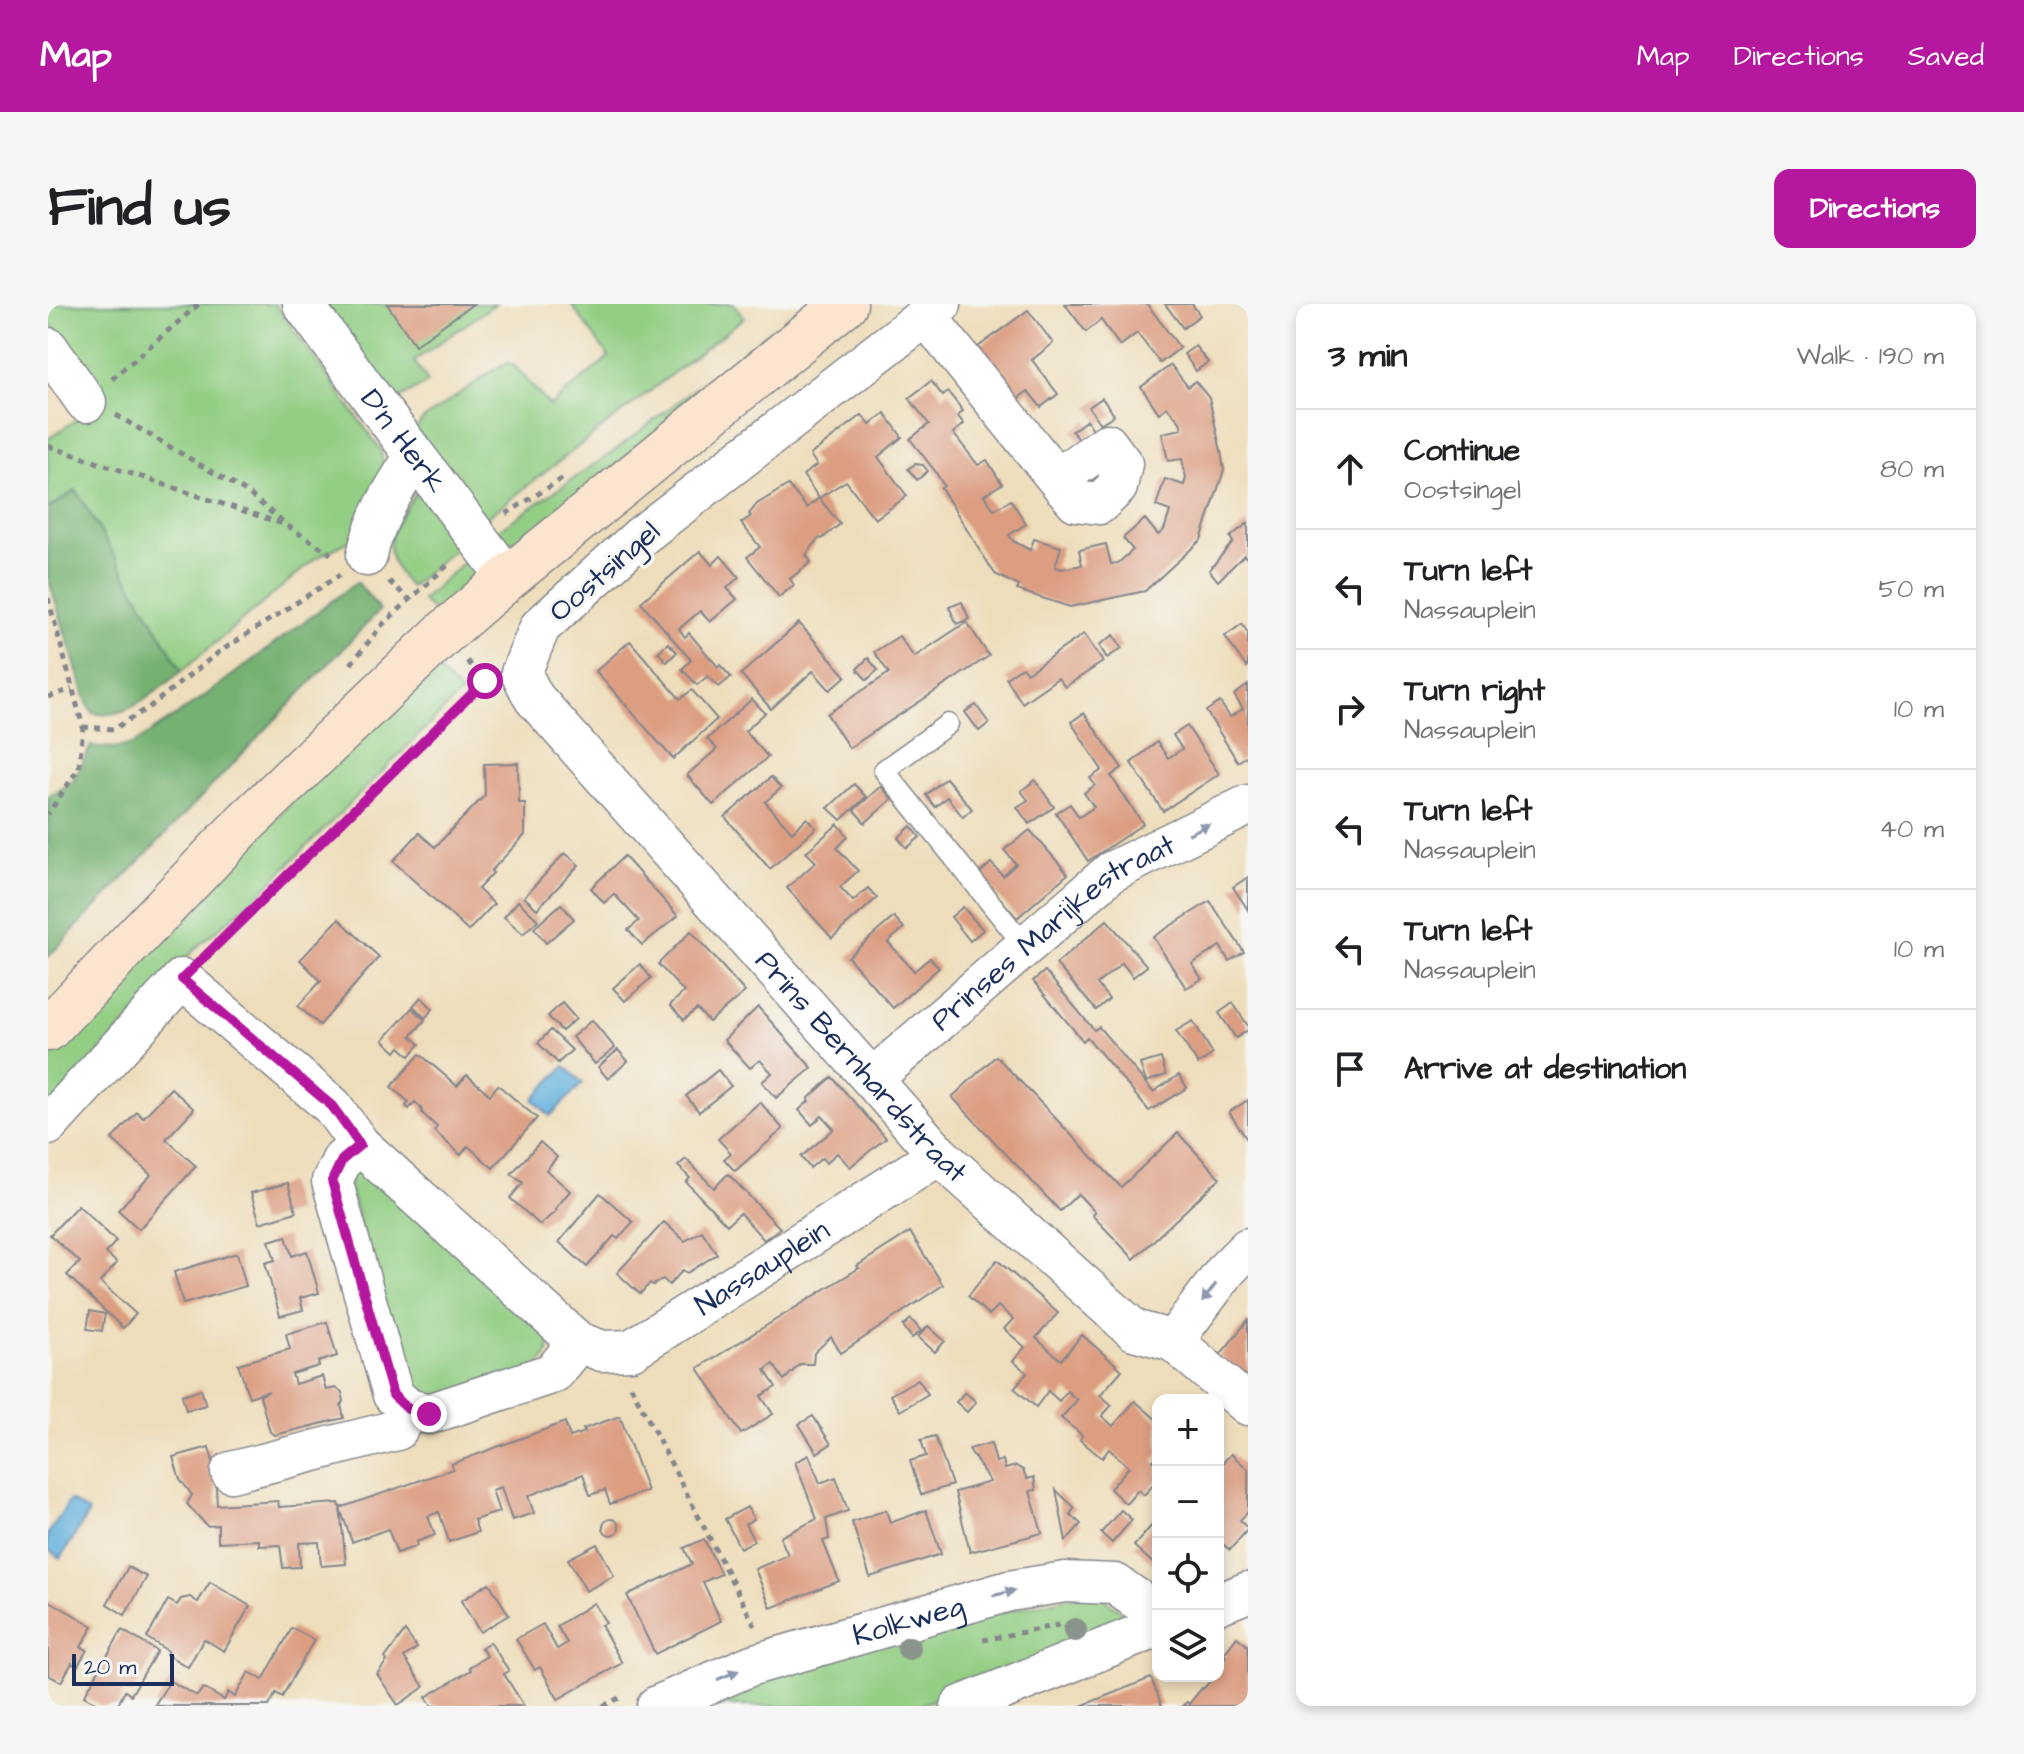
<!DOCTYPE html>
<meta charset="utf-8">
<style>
:root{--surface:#fff;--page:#f6f6f6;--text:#202124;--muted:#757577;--line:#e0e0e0;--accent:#b5179e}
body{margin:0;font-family:"Architects Daughter",sans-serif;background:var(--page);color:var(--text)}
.controls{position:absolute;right:24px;bottom:24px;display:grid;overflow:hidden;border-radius:16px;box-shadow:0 4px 12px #0003}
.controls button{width:72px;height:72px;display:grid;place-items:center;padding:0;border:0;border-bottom:2px solid var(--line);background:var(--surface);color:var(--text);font:40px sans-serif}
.scale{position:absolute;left:24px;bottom:20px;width:102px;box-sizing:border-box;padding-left:8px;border:4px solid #1b2f5e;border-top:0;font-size:22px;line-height:28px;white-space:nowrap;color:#1b2f5e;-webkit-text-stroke:6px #f6f6f2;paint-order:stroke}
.stop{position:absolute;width:24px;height:24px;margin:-18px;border:6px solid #b5179e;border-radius:50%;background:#fff}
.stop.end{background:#b5179e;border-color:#fff;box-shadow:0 2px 8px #0008}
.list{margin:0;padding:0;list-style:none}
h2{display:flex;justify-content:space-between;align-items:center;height:104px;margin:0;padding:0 32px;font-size:34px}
h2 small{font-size:26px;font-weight:400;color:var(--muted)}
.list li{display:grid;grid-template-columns:52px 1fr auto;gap:24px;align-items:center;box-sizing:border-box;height:120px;padding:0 32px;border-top:2px solid var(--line)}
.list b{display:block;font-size:30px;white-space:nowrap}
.list p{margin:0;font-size:26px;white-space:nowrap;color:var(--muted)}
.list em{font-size:26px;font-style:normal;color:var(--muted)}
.icon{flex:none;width:44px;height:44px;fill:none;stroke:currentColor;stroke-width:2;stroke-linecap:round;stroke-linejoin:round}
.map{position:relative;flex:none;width:1200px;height:1402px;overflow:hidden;border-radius:16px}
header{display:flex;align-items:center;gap:48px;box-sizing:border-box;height:112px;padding:0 40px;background:var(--accent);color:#fff}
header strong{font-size:38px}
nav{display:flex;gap:44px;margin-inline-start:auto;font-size:28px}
.intro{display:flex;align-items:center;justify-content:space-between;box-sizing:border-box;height:192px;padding:0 48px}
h1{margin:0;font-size:56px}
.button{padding:20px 36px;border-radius:16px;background:var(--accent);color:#fff;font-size:28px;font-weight:700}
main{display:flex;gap:48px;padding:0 48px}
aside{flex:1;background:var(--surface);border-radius:16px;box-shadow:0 4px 12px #0003}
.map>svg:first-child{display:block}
.green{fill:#92ce83;stroke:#567e70;stroke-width:2}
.forest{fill:#75b171;stroke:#487068;stroke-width:2}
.water{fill:#61aedb;stroke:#3e6e9c;stroke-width:2}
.building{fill:#dc9d81}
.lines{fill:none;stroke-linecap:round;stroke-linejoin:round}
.lane-casing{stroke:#84868c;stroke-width:23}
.street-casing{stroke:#84868c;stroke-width:43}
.secondary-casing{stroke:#84868c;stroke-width:47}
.path{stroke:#84868c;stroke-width:5;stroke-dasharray:6 6;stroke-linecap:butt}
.lane{stroke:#fff;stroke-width:20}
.street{stroke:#fff;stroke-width:40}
.secondary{stroke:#fce5cf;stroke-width:44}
.tree{fill:#8a938c}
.oneway{fill:#8d97ae}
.route{stroke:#b5179e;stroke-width:10}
.labels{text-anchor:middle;stroke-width:7;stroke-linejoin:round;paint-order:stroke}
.street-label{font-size:30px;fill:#1b2f5e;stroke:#f6f6f2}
</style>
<header>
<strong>Map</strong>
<nav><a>Map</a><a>Directions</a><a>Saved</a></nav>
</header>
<div class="intro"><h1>Find us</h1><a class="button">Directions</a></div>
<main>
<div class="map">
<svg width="1200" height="1402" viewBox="0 0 1200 1402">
<rect width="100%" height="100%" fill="#f6f6f2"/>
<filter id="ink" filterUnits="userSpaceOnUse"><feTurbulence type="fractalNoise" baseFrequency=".0125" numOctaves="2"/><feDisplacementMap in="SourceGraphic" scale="16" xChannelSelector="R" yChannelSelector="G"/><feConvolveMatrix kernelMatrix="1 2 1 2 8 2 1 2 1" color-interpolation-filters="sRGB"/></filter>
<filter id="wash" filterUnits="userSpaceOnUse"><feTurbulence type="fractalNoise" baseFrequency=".006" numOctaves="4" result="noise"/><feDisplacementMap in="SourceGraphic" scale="32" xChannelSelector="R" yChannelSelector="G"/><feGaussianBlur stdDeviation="1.8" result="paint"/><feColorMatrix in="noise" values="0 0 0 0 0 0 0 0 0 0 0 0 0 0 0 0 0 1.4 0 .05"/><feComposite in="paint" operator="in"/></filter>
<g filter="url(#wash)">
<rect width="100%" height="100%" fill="#eeddba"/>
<g class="green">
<polygon points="0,0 227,0 333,146 337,174 324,225 268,254 134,367 28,186 0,205 0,135 58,95 0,17"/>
<polygon points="268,0 447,0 366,57 380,78 349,96"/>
<polygon points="523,0 686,0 696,14 434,217 368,125 374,116 453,61 461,59 466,61 502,102 561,53"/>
<polygon points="757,0 773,0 473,237 460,238 449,230 449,227 566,147"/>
<path d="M368,188L414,239L362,283C326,242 344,228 368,188Z"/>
<path d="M424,251C436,285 414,292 391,313L374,296Z"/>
<polygon points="384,360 413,389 208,593 150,642 0,804 0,754 146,596"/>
<polygon points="319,864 501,1035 500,1049 489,1065 373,1097 362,1092 299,875 308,866"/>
<polygon points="1046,1288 1085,1315 870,1402 638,1402 819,1338"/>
</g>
<g class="forest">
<path d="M28,186L134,367C108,386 80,417 45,409L40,402L0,273V205Z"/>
<polygon points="309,278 332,306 0,653 0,492 25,477 43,442 64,444 84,441 154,394"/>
</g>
<g class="water">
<polygon points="517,762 535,779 502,812 485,795"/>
<polygon points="22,1196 41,1208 13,1254 0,1246 0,1230"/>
</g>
<g id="blocks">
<g class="building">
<polygon points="339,0 425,0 367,41"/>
<polygon points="1017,0 1099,0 1132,44 1112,59 1089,29 1072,42 1053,16 1038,28"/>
<polygon points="1117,0 1144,0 1152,11 1135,24"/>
<polygon points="980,6 1005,39 984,56 1010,90 993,103 980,87 969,95 930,43"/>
<polygon points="1147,42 1160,58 1148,67 1136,50"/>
<polygon points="1123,61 1140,83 1147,77 1161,94 1173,147 1176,166 1153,236 1097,287 1022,303 969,286 971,282 947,270 893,184 896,182 887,167 862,135 881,120 861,94 883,77 895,92 900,88 915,107 910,112 916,120 905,129 930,161 939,156 954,180 936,191 946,206 963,196 978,220 961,231 965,237 982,246 986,235 1013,243 1007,263 1014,265 1034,261 1031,246 1058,240 1063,260 1070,259 1085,246 1075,234 1097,215 1110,231 1116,226 1122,207 1108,202 1117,175 1136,181 1138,174 1134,155 1120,157 1114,129 1134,125 1132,118 1119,103 1111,109 1093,83"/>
<polygon points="1054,94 1066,111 1052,120 1041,103"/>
<polygon points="837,109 854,133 830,153 859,192 827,215 798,177 771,194 755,171 769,161 762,151 814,111 822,121"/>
<polygon points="1039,116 1046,127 1032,137 1024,127"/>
<polygon points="867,160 875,161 880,167 869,176 860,165"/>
<polygon points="740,181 759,204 771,194 792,220 774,235 771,234 758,251 763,258 742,275 746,281 731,293 699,253 712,243 693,219 703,212 701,210 709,200"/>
<polygon points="1200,219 1200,256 1196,251 1170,277 1161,266 1185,238 1182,233"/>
<polygon points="652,247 664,261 673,252 691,273 679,284 689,295 662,318 652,307 631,325 637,333 641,329 670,363 672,361 683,373 671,383 660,372 649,381 634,365 643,356 593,298"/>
<polygon points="914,298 921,315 909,320 901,303"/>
<polygon points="919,318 941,352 801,444 779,410 841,369 826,348 851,332 866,353"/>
<polygon points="751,319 798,372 782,386 765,367 723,405 693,370"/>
<polygon points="1194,320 1200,329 1200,361 1198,363 1177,332"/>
<polygon points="1036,330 1055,358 1017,383 1010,374 974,399 958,374 974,363 979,369"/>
<polygon points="1066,331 1074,344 1059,354 1051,341"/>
<polygon points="582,337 632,395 644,386 669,415 625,455 548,367"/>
<polygon points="620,339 629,348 619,358 610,348"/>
<polygon points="820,354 830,366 819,376 809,365"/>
<polygon points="1200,381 1200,451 1190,458 1158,407 1172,398 1182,413 1195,405 1186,391"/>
<polygon points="704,395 717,409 697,427 720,453 665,501 639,471 669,445 659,435"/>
<polygon points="928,401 941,419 931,427 917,408"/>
<polygon points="1036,409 1074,464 1063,472 1095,520 1040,557 1008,509 1022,500 1031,513 1046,503 1036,489 1047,481 1042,474 1054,466 1023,418"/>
<polygon points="1139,422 1171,470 1115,507 1083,459 1109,438 1120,454 1134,445 1125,431"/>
<polygon points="470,459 471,499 477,499 477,531 443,567 445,569 430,585 446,600 420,627 345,557 371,529 387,543 437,491 436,460"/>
<polygon points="723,473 733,484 717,498 744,528 759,514 768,524 722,565 677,513"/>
<polygon points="898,474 924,505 915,513 899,493 887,503 878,491"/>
<polygon points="987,476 1006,503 981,520 969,503 980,496 973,487"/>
<polygon points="806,480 818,493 793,516 780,504"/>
<polygon points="833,482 844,495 817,519 806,506"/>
<polygon points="790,520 800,533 789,544 810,567 792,583 805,597 820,584 829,594 784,634 739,584 768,558 758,548"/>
<polygon points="863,522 872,533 859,544 850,534"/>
<polygon points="982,526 1020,570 969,614 931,570 943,559 955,572 968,560 956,546"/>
<polygon points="517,549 531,561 489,605 476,593"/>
<polygon points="576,552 630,612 594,641 580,626 591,617 566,590 556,599 543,584"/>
<polygon points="1200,573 1200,606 1185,583"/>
<polygon points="470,597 490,616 475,630 456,613"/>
<polygon points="1162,597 1196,648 1181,657 1172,642 1144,660 1154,675 1138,684 1105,633"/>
<polygon points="513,600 526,615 498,639 486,624"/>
<polygon points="915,603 935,626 922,637 903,613"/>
<polygon points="846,613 856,624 840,638 866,667 882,654 891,664 845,704 800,653"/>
<polygon points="291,615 331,653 272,721 250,702 273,677 252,656"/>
<polygon points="1059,616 1099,662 1085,673 1074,659 1061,670 1049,680 1061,695 1048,706 1008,660"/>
<polygon points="643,627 697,688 661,718 649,705 636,716 622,701 636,688 610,660"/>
<polygon points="592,660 603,674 577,697 565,684"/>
<polygon points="997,667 1046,726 1051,723 1105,788 1131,771 1139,784 1101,807 1039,733 1035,737 985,677"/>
<polygon points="373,693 385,705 377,714 365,702"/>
<polygon points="514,699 528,715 514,727 500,712"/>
<polygon points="1185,699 1200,722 1200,726 1188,734 1171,709"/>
<polygon points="710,703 764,764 728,794 714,778 724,769 712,756 702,764 676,736"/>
<polygon points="364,704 377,716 363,732 372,740 362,752 352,743 348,748 335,736"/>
<polygon points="544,716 567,744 547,760 524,733"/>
<polygon points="1145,717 1165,750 1150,760 1128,727"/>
<polygon points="503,726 524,746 510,759 490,739"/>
<polygon points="570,746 580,757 560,775 550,763"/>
<polygon points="372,750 409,782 419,771 442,791 450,781 489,814 445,864 420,842 413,851 386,827 389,823 374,809 373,804 367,798 361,805 358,802 361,798 343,783"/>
<polygon points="948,752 1073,883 1130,829 1172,874 1086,955 1044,911 1047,908 1030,890 1012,907 904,793"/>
<polygon points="1113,754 1118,771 1098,778 1092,760"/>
<polygon points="670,766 683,782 651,808 638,792"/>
<polygon points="784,773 838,834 802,863 789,849 778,859 774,854 762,864 753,853 786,825 774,812 764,821 751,806 761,797 760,795"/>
<polygon points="123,784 146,805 118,835 148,862 91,925 70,906 103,871 64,835 89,808 95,814"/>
<polygon points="1200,796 1200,837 1181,808"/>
<polygon points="712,798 735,825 687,867 676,855 683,849 670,835"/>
<polygon points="492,838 509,853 498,866 522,887 507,905 509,906 492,921 462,894 475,879 463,870"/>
<polygon points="638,855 666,884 680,870 732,924 716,936 692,909 679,921 638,878 642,874 630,862"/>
<polygon points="240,879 248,908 212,919 203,889"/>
<polygon points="552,889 585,918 570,935 566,932 539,963 511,938"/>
<polygon points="30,901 68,937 58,949 69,959 52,978 88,1010 75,1024 19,971 32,958 2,931"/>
<polygon points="616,918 637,937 654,927 669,950 639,969 635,966 621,981 615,975 605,981 602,979 592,990 569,969"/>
<polygon points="862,928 895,981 793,1049 783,1033 766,1049 765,1060 752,1060 736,1076 725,1060 717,1066 728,1083 713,1092 725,1110 693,1130 650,1064 811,964 809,962"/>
<polygon points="238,932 244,952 259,947 271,989 252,994 255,1006 232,1012 217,959 227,956 221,937"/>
<polygon points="189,949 198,982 135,1000 126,968"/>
<polygon points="949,956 1010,1009 988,1034 1000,1045 1013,1056 1034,1031 1074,1066 1052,1091 1064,1101 1054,1112 1065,1122 1087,1097 1110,1117 1110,1151 1105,1157 1110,1162 1110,1175 1096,1191 1090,1186 1078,1200 1062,1185 1081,1163 1061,1145 1054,1154 1032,1136 1034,1131 1013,1114 1029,1096 1019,1087 1011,1097 1000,1087 988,1103 966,1084 979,1069 965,1057 977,1043 956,1025 965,1015 950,1002 941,1011 920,992"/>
<polygon points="42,1007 57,1010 54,1027 39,1025"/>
<polygon points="863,1015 873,1027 864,1034 855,1022"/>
<polygon points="1200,1016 1200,1075 1171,1052"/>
<polygon points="279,1018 289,1052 270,1058 271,1062 244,1070 247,1080 274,1072 278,1086 288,1084 294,1088 296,1097 293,1101 296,1114 227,1131 222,1128 212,1092 221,1087 201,1093 190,1060 242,1045 238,1030"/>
<polygon points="880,1022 897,1037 887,1048 870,1033"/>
<polygon points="870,1075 880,1090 852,1107 842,1091"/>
<polygon points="153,1085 158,1101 138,1106 134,1091"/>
<polygon points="917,1088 928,1098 919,1108 908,1098"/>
<polygon points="572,1112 599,1187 562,1200 557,1186 542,1191 535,1170 480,1192 486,1209 464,1216 453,1183 444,1186 451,1208 426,1216 430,1228 401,1238 391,1208 380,1212 387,1231 368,1238 369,1242 349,1249 340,1225 304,1238 292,1204 298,1260 273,1262 271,1238 251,1239 252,1263 235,1264 232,1241 211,1242 211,1236 170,1238 170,1221 159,1222 139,1200 144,1191 132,1175 125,1153 161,1143 167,1165 169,1201 230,1197 231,1203 291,1199 292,1204 405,1165 403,1160 517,1118 522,1133 537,1128 535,1125"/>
<polygon points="765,1112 783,1140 769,1149 751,1120"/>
<polygon points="887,1132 904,1181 873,1191 862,1157 878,1152 873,1136"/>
<polygon points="943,1139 948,1158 955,1156 957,1165 968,1162 975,1166 979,1175 986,1173 988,1186 982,1187 994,1229 922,1248 907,1188 942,1178 921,1145"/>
<polygon points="1183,1150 1200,1165 1200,1208 1192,1216 1200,1225 1182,1246 1170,1236 1170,1164"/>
<polygon points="761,1151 772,1179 788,1173 800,1207 778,1215 781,1235 775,1237 791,1277 723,1304 707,1265 740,1251 732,1233 769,1215 747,1158"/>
<polygon points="1008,1186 1027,1204 1022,1210 1033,1220 1018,1237"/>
<polygon points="699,1203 706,1215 697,1220 706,1237 692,1244 677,1215"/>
<polygon points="838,1206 842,1219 878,1206 893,1250 822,1273 804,1218"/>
<polygon points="1073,1206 1084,1216 1064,1239 1053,1229"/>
<circle cx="563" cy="1223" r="8"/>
<polygon points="1105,1220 1110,1224 1110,1264 1086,1242"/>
<polygon points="656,1235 673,1270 655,1278 673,1317 607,1350 579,1291 644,1260 636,1244"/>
<polygon points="549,1240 566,1272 538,1287 520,1255"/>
<polygon points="80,1263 99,1273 77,1311 59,1300"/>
<polygon points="162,1278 202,1302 176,1347 156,1335 140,1363 118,1350 120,1347 99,1334 120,1296 129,1301 133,1295 142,1293 150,1298"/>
<polygon points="441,1279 461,1311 432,1328 413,1297"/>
<polygon points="0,1296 45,1322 33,1343 39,1346 29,1363 24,1359 13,1378 0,1371"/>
<polygon points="546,1299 558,1319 553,1321 574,1359 510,1395 492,1363 487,1366 468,1335 495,1320 509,1345 519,1339 509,1322"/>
<polygon points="244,1324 266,1336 234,1393 228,1389 221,1402 106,1402 122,1377 149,1392 155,1384 176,1396 180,1388 187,1393 201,1368 215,1376"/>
<polygon points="74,1326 109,1347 83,1391 77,1387 69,1402 54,1402 36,1392"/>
<polygon points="357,1327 369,1344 356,1353 376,1383 350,1401 329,1370 339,1357 337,1354"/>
<polygon points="1189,1333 1200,1342 1200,1397 1196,1402 1134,1402 1139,1398 1141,1400 1154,1384 1155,1385 1167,1372 1170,1372 1170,1362 1178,1352 1176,1350"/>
<polygon points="442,1338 461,1367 456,1370 476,1402 384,1402 378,1393 423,1366 421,1363 439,1352 433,1344"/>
<polygon points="1103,1374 1114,1402 1033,1402"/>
</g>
</g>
</g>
<g filter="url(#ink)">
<use href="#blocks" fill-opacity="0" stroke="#84868c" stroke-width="2"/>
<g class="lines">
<g class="lane-casing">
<polyline id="lane" points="900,420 836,466 976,641"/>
</g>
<g class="street-casing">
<g id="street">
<path id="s1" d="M255,0L340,116L460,274"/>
<path id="s2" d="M893,0L593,232L492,323L473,369L486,394L891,851L1086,1026L1125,1037L1200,1101"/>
<polyline points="878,12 1009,175 1028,197 1051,200 1069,183 1074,160 1059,140 1009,175"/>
<polyline points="0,44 38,98"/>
<path d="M319,252C325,217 348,182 367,152"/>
<path id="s3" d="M824,775L1063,568L1200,501"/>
<path id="s4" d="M0,821L134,675L284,802L312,841L530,1038L554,1047L583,1046L891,851"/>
<polyline points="312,841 294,856 284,877 345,1091 360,1105 381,1110 505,1069 530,1038"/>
<polyline points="1125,1037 1179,965 1200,944"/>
<polyline points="183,1168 349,1126 360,1105"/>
<polyline points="1170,1300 1200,1288"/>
<path id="s5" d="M609,1402L704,1361L961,1287L1017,1278L1067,1280L1110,1310"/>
<polyline points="913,1402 1110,1323"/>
</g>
</g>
<g class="secondary-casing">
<polyline id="secondary" points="0,725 198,518 395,330 460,274 797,0"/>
</g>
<g class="path">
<polyline points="64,75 151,0"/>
<polyline points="68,111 200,189 235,218"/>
<polyline points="0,142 238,221 283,250"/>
<polyline points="458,210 517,173"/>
<polyline points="341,277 363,297"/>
<polyline points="0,294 35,423 31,464 0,510"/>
<polyline points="419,357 437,376"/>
<polyline points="303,360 334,321 402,259"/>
<polyline points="0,393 24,385"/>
<polyline points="35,423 66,425 100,404 171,348 292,271"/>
<polyline points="158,652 384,427 439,376"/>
<polyline points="583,1082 707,1322"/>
<polyline points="935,1336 1011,1321"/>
<polyline points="555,1402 573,1393"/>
</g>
<use href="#lane" class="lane"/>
<use href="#street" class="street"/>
<use href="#secondary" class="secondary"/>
</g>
<g class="tree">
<circle cx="1027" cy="1326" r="12"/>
<circle cx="861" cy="1344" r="12"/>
</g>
<defs><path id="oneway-solid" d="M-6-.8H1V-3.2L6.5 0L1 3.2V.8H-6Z" transform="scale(2)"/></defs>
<g class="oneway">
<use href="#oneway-solid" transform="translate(1151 525) rotate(-26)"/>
<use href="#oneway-solid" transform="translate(1161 989) rotate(127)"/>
<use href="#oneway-solid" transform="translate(956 1289) rotate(-14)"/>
<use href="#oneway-solid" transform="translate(680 1371) rotate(-23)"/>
</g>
</g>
<g class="lines" filter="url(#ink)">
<polyline class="route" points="381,1110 360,1105 345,1091 284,877 294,856 312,841 284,802 134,675 437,377"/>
</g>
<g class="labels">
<g class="street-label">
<text dy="10" stroke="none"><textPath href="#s1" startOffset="170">D'n Herk</textPath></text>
<text transform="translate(556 267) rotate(-41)" y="10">Oostsingel</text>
<text dy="10" stroke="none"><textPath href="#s3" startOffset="234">Prinses Marijkestraat</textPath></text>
<text dy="10" stroke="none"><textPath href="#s2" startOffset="1086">Prins Bernhardstraat</textPath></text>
<text dy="10" stroke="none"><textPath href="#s4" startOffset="946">Nassauplein</textPath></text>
<text dy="10" stroke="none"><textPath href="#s5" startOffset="266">Kolkweg</textPath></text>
</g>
</g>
</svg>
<div class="controls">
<button>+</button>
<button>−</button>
<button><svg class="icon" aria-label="locate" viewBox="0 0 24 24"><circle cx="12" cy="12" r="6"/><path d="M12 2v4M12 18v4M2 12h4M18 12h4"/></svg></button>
<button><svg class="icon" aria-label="layers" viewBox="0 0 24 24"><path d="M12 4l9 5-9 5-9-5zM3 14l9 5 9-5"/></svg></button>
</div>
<div class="scale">20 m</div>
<div class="stop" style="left:437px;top:377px"></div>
<div class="stop end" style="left:381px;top:1110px"></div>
</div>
<aside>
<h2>3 min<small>Walk · 190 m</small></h2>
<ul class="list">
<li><svg class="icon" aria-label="ahead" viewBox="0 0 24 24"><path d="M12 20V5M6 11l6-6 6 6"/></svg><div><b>Continue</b><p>Oostsingel</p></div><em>80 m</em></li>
<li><svg class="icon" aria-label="left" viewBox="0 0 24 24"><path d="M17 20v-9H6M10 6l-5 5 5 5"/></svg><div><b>Turn left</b><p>Nassauplein</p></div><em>50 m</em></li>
<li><svg class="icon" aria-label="right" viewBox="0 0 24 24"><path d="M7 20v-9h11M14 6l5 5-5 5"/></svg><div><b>Turn right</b><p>Nassauplein</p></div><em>10 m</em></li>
<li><svg class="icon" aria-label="left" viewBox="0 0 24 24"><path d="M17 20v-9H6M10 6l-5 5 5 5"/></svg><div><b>Turn left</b><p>Nassauplein</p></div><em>40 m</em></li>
<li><svg class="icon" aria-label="left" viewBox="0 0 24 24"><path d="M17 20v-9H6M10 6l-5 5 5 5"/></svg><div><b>Turn left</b><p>Nassauplein</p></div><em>10 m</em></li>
<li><svg class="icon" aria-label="arrive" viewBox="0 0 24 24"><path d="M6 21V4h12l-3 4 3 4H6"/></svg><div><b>Arrive at destination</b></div></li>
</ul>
</aside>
</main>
